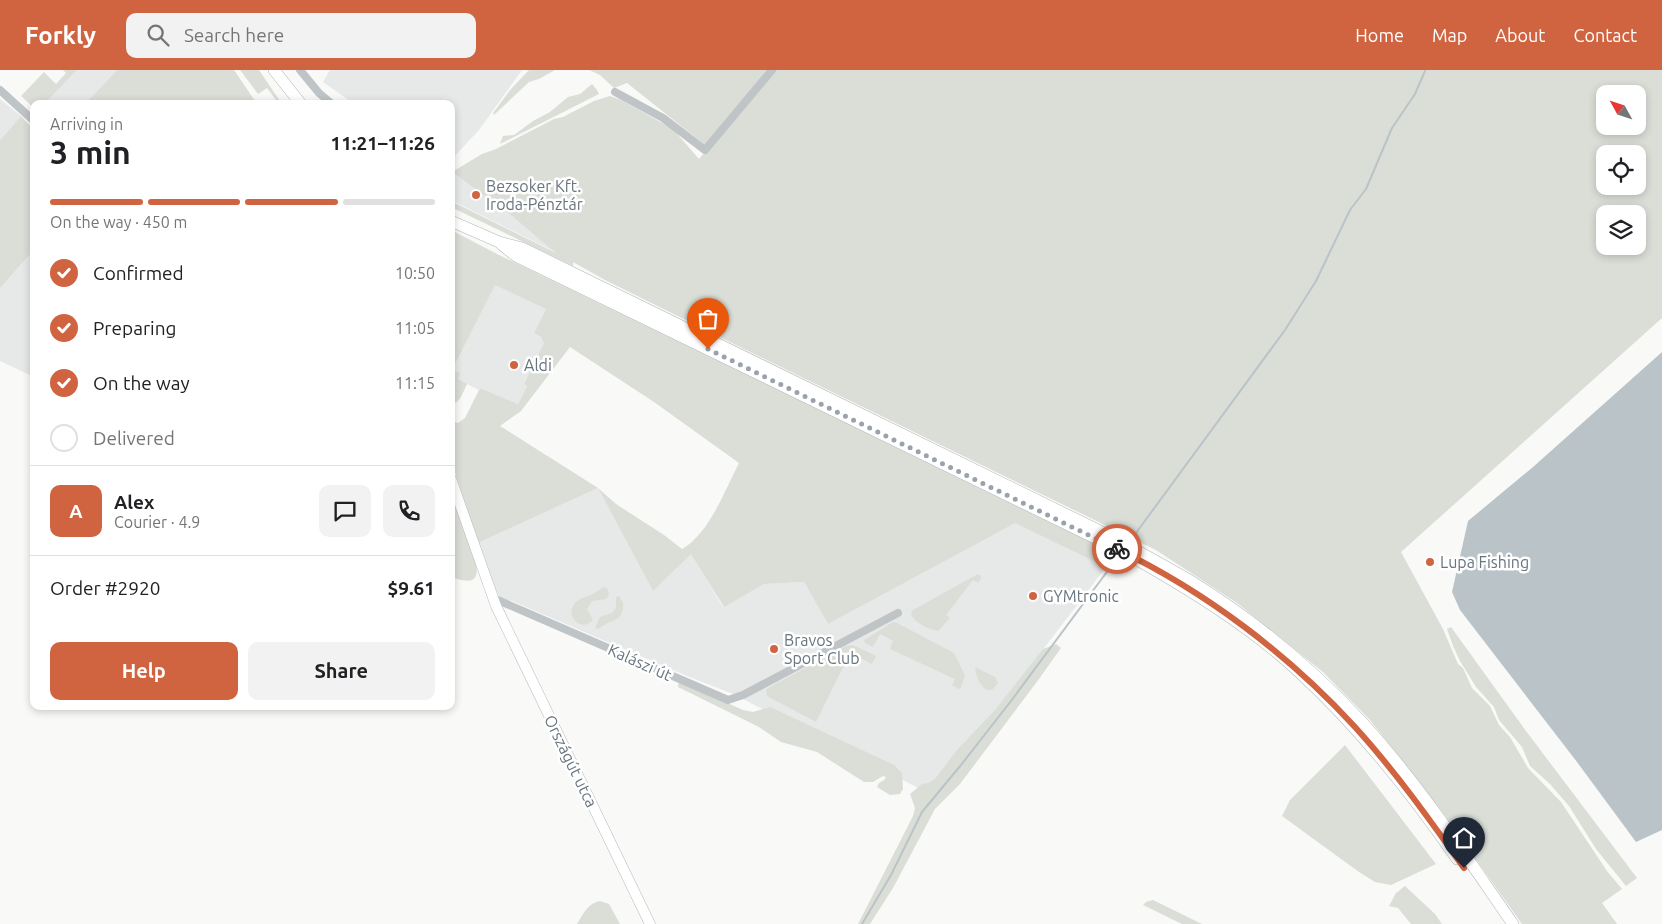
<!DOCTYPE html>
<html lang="en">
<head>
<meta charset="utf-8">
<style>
	:root { --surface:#fff; --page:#f2f2f2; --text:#202124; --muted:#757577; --line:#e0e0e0; --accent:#d16440 }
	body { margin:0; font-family:Ubuntu,sans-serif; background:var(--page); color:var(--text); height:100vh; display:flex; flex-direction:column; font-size:19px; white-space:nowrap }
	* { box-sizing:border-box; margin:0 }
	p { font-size:16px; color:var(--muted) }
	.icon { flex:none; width:28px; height:28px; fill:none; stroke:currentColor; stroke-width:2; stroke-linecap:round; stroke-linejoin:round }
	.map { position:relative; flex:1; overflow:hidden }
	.details { position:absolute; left:30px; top:30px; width:425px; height:610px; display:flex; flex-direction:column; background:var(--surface); border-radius:10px; box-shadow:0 2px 8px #0003 }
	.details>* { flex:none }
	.needle { width:32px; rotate:310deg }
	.controls { position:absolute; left:1596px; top:15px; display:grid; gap:10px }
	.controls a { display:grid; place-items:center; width:50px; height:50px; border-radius:10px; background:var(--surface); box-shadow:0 2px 8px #0003; font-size:25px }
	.pin { position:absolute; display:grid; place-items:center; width:42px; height:42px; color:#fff; margin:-51px -21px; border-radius:50% 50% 50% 0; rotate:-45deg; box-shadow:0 0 5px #0007 }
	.pin .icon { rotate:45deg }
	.courier { position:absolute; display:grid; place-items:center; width:50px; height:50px; margin:-25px; border:4px solid #d16440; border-radius:50%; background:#fff; color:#222; box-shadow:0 1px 6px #0007 }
	.head em { font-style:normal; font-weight:700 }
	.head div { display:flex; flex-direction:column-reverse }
	.head { display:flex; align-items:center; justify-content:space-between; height:85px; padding:0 20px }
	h1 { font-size:32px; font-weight:700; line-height:38px }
	.bar { display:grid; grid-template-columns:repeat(4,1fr); gap:8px 5px; align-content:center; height:60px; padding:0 20px }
	.bar i { height:6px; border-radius:4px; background:var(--line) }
	.bar .selected { background:var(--accent) }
	.bar p { grid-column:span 4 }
	.line { display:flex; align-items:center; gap:12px; padding:0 20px; border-top:1px solid var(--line) }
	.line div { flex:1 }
	.round { display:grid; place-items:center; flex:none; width:52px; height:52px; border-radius:10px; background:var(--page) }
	ol { padding:0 20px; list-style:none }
	li { display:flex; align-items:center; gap:15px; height:55px }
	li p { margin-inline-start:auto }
	li .icon { padding:5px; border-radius:50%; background:var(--accent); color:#fff; stroke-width:4 }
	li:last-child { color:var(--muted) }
	li i { width:28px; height:28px; border:2px solid var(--line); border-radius:50% }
	.action { display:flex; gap:10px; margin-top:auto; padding:10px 20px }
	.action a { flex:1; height:58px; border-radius:10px; background:var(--accent); color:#fff; font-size:20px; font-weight:700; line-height:58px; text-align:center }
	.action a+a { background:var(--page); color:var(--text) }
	header { display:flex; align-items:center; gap:30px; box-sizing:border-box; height:70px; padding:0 25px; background:var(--accent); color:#fff }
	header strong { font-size:24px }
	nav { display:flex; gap:28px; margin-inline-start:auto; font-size:18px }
	.search { width:350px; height:45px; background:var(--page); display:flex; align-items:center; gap:12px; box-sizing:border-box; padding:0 18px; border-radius:10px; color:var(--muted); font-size:19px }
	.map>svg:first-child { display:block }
</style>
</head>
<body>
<header>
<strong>Forkly</strong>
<div class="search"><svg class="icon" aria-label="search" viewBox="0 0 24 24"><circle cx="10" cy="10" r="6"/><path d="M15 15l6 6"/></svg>Search here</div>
<nav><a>Home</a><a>Map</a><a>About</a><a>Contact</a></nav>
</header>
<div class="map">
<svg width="1662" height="854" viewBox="0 0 1662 854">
	<rect width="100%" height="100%" fill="#f9f9f8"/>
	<path fill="#e7e8e8" d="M77 0H117L85 34H44Z
		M330 0H522L479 60 451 90V34H354L323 12Z
		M0 29 21 46 0 70Z
		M452 102 512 146 557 183 451 130Z
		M34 180V307L0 291V218Z
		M495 214 546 239 534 263 541 267 545 273 524 314 527 316 518 334 480 318 479 320 457 309V303L453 300Z
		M598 418 653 521 691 483 723 537 764 514 804 512 828 554 1015 452 1106 497 932 725 733 624 687 606 512 531 501 529 493 515 478 473Z"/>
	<path fill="#daded7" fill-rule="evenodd" d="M63 0H77L44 34H34V38L21 26 44 2 56 14 66 3Z
		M117 0H234L257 34H85Z
		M240 0H259L282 34H279L267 18 258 24Z
		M529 0H555L539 9 529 12 494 45 493 43 511 19Z
		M589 0H767L705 75 627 13 614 18 600 5Z
		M774 0H1662V248L1401 482 1443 559 1458 594 1463 598 1472 618 1490 636 1499 655 1510 667 1528 698 1561 732 1607 801 1622 819 1602 833 1617 854H1522L1440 739 1423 719V717L1370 650 1323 602 1237 533 1156 480 742 278 605 210 573 192V196L451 137V131L556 183 512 146 452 102 482 84 496 79 554 49 563 47 594 31 610 26 621 30 673 59 699 89ZM1605 24H1638V56H1605ZM1605 84H1638V116H1605ZM1605 144H1638V176H1605Z
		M592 14 597 20 599 24 500 74 503 66 514 65 533 51 550 42 568 27 580 24Z
		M21 46 34 60V180L0 218V70Z
		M451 160 499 185 1116 484 1106 497 1015 453 828 554 804 512 764 514 724 537 691 484 653 521 598 418 478 473 451 390V351L458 353 465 348 480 318 518 334 527 316 524 314 544 273 541 267 534 263 546 239 495 215 453 299 460 304 458 309 467 314C463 322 461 332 451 335ZM570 277 654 332 739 393C725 420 709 464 682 479L664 465 616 434 598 418 500 356 521 341Z
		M451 420 476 493C480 516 467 512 451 507Z
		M978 504 981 506V509L978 513 973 510 946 545 950 548 938 561C929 559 913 553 911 543L913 540Z
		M603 517 607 518 609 525 606 529 592 531 587 539 593 550C581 563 564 546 575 533 581 527 587 527 593 524 597 522 600 519 603 517Z
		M619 526 623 533C624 554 609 548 599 559L595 558 600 547 612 543 616 538V527Z
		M893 552 897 553 954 583 965 605 961 618 958 619 952 615 955 609 890 579 893 571 880 564 873 577 865 573 864 570Z
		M1451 557 1526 661 1637 808 1626 816 1596 779 1569 736 1550 714 1530 696 1522 677 1499 650 1494 637 1476 617 1460 591 1453 576 1447 559Z
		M1056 574 1061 578 1039 609 960 714 935 739 893 818 870 854H858L913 746 915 738 910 724 922 714 929 713 935 709 957 680 995 640 1043 579Z
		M853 575 876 586 872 594 850 583 816 652 767 626 766 620 768 618 846 576Z
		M975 597 995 607 998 613 992 620H987C979 615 976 606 975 597Z
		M680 612 743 640 753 642 770 637 894 695 902 703 903 719 900 724 890 725 877 717 879 713 884 710 886 707 883 706 873 712H864L817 682 781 672 759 657 678 617V614Z
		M1345 675 1436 794 1391 815 1375 812 1359 802 1282 746 1290 730Z
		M1405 816 1435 844 1442 854H1411L1398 838 1389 836 1396 823Z
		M1153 830 1202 854H1182L1143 835 1146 832Z
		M600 831 609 834 620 854H577C583 844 588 833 600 831Z"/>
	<path fill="#bac4c8" d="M1662 282V760L1636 772 1577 692 1460 540 1452 522 1468 451 1533 397Z"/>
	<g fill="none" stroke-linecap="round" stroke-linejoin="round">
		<path stroke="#bac4c8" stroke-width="2" d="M1136 463 1285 260 1316 211 1350 140 1366 119 1392 58 1415 24 1425 1
			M862 854 891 805 922 742 961 695 1011 631 1115 491"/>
		<g stroke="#b4b9bd" stroke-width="11">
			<path id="secondary" d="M451 409 496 536 650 854"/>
		</g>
		<g stroke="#b3b8bb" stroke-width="12">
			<path id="primary" d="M274 0 301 34
				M451 151 499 172 522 178 1106 464C1134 479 1162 494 1189 510 1252 549 1311 597 1361 651 1418 713 1465 785 1513 854
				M502 175 516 186 1120 480
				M1134 488C1192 521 1249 556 1298 601 1359 657 1410 721 1457 789"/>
		</g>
		<path stroke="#bfc4c7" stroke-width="8" d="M300 0 319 23 332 34
			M0 20 34 51
			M615 22 663 48 705 80 772 0
			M493 528 728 630 743 625 898 543"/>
		<use href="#secondary" stroke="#fff" stroke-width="10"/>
		<use href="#primary" stroke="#fff" stroke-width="11"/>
	</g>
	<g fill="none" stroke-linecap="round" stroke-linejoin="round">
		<path stroke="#9aa3a9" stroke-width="5" stroke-dasharray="0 9" d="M708 279 1117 479"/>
		<path stroke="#d16440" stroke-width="6" d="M1117 479C1206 522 1288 584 1355 657 1395 701 1430 750 1464 798"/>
	</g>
	<g fill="#d16440" stroke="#fff" stroke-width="2">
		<circle cx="476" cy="125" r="5"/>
		<circle cx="514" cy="295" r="5"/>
		<circle cx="1430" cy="492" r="5"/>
		<circle cx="1033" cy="526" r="5"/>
		<circle cx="774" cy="579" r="5"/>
	</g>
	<g text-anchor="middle" stroke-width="5" stroke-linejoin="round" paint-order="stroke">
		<g font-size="16" fill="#67757f" stroke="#fff" text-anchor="start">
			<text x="486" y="122">Bezsoker Kft.<tspan x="486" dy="18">Iroda-Pénztár</tspan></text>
			<text x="524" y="301">Aldi</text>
			<text x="1440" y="498">Lupa Fishing</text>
			<text x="1043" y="532">GYMtronic</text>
			<text x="784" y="576">Bravos<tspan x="784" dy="18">Sport Club</tspan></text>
		</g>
		<g font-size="16" fill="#67757f" stroke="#fff">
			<text transform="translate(640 592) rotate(24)" y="6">Kalászi út</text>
			<text transform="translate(571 691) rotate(64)" y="6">Országút utca</text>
		</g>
	</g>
</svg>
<div class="controls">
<a><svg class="needle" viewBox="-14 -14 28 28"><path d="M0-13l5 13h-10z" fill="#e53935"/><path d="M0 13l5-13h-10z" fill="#757577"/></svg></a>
<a><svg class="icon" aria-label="locate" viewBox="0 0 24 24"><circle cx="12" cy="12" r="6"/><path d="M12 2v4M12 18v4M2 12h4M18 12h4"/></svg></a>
<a><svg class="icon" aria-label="layers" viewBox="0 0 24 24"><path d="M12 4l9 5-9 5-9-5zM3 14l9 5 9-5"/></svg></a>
</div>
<div class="pin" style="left:708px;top:279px;background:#ea580c"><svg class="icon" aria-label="bag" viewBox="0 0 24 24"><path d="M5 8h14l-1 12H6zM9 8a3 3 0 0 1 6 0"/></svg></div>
<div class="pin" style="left:1464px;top:798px;background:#1f2937"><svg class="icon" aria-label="home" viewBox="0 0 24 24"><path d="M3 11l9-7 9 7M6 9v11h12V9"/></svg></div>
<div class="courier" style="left:1117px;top:479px"><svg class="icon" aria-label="bike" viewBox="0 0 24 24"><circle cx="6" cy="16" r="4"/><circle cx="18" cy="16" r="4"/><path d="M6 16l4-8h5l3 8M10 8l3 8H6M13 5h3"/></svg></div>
<section class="details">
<div class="head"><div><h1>3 min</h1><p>Arriving in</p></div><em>11:21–11:26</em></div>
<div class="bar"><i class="selected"></i><i class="selected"></i><i class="selected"></i><i></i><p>On the way · 450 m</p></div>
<ol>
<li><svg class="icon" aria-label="check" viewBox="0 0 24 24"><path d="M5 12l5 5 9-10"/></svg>Confirmed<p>10:50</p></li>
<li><svg class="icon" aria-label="check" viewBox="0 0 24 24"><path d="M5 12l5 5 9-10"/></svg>Preparing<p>11:05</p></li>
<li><svg class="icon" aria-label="check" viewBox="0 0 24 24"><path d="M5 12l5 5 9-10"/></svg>On the way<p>11:15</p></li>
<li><i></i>Delivered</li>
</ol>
<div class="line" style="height:90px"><b class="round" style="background:var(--accent);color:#fff">A</b><div><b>Alex</b><p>Courier · 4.9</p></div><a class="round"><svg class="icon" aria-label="chat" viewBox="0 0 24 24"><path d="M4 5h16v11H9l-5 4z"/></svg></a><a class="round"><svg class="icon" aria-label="phone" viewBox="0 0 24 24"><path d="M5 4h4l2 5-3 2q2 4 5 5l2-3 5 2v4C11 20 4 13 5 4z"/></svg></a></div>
<div class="line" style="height:65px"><div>Order #2920</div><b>$9.61</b></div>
<div class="action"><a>Help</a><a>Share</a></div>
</section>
</div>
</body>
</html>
